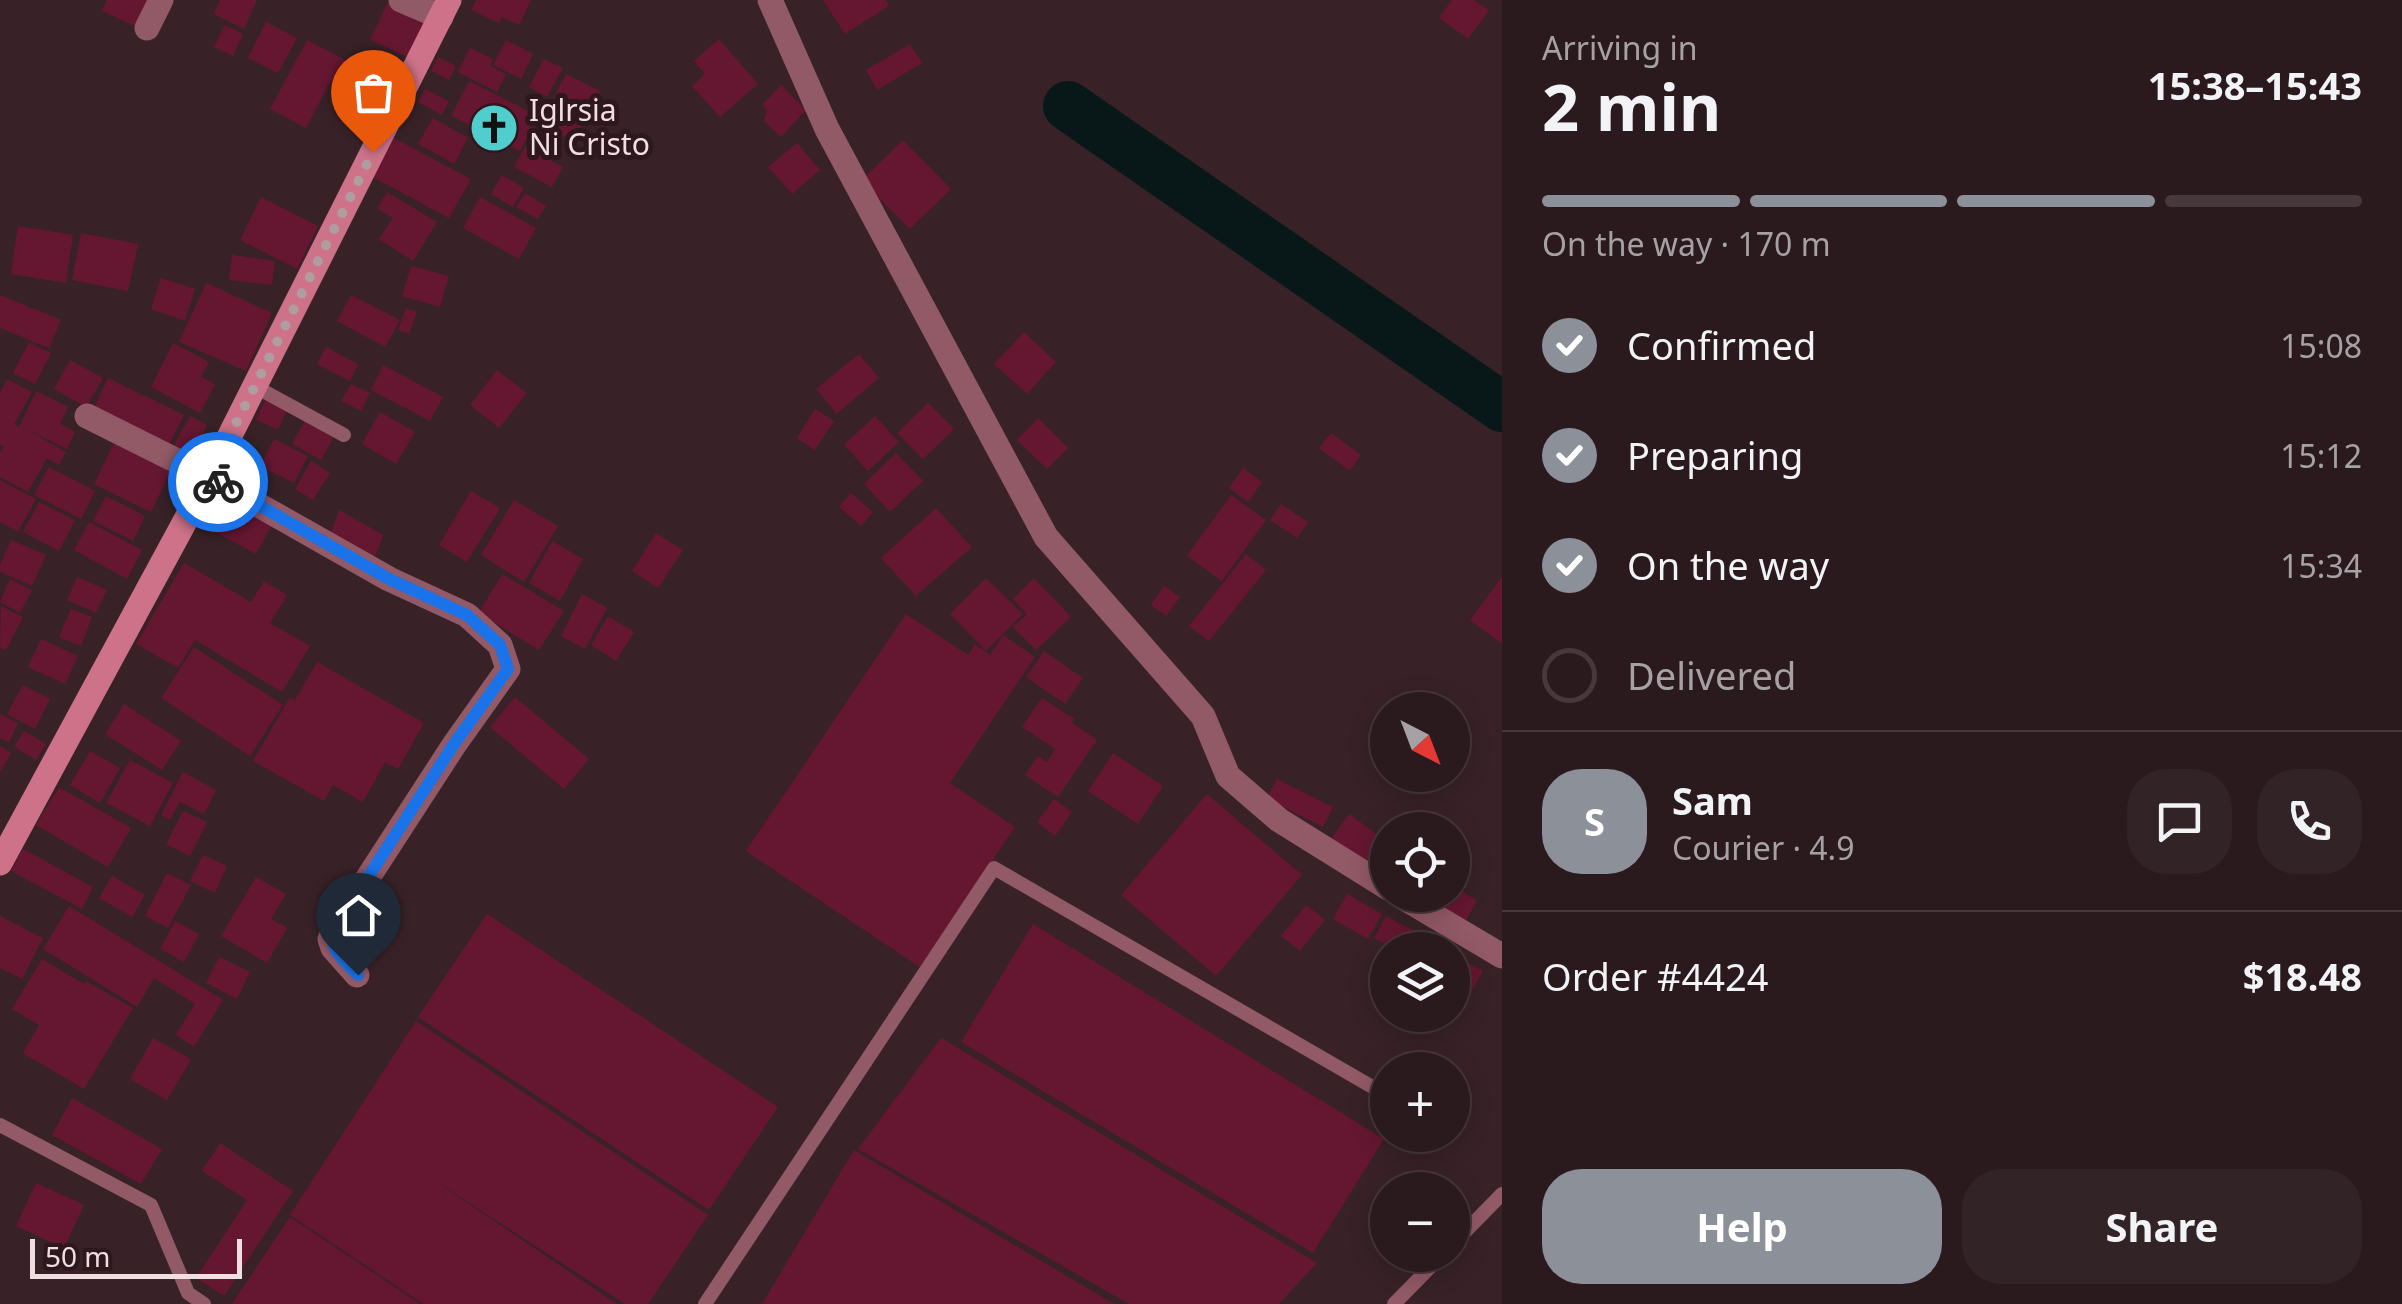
<!DOCTYPE html>
<html lang="en">
<head>
<meta charset="utf-8">
<style>
	:root { --surface:#2a1a1d; --page:#322326; --text:#f1f3f6; --muted:#a5a1a4; --line:#46383b; --accent:#8c9099 }
	body { margin:0; font-family:"Noto Sans",sans-serif; background:var(--page); color:var(--text); height:100vh; display:flex; flex-direction:column; font-size:38px; white-space:nowrap }
	* { box-sizing:border-box; margin:0 }
	p { font-size:32px; color:var(--muted) }
	.icon { flex:none; width:55px; height:55px; fill:none; stroke:currentColor; stroke-width:2; stroke-linecap:round; stroke-linejoin:round }
	.map { position:relative; flex:1; overflow:hidden }
	.panel { display:flex; flex-direction:column; background:var(--surface); width:900px }
	.panel>* { flex:none }
	.needle { width:65px; rotate:138deg }
	.tools { position:absolute; left:1370px; top:692px; display:grid; gap:20px }
	.tools a { display:grid; place-items:center; width:100px; height:100px; border-radius:50%; background:var(--surface); box-shadow:0 5px 25px #0003,0 0 0 2px var(--line); font-size:50px }
	.scale { position:absolute; left:30px; bottom:25px; width:212px; box-sizing:border-box; padding-left:10px; border:5px solid #efdfe1; border-top:0; font-size:28px; line-height:35px; white-space:nowrap; color:#efdfe1; -webkit-text-stroke:8px #2e181d; paint-order:stroke }
	.pin { position:absolute; display:grid; place-items:center; width:85px; height:85px; color:#fff; margin:-102px -42px; border-radius:50% 50% 50% 0; rotate:-45deg; box-shadow:0 0 10px #0007 }
	.pin .icon { rotate:45deg }
	.courier { position:absolute; display:grid; place-items:center; width:100px; height:100px; margin:-50px; border:8px solid #1a73e8; border-radius:50%; background:#fff; color:#222; box-shadow:0 2px 12px #0007 }
	.summary em { font-style:normal; font-weight:700 }
	.summary div { display:flex; flex-direction:column-reverse }
	.summary { display:flex; align-items:center; justify-content:space-between; height:170px; padding:0 40px }
	h1 { font-size:65px; font-weight:700; line-height:75px }
	.bar { display:grid; grid-template-columns:repeat(4,1fr); gap:15px 10px; align-content:center; height:120px; padding:0 40px }
	.bar i { height:12px; border-radius:8px; background:var(--line) }
	.bar .current { background:var(--accent) }
	.bar p { grid-column:span 4 }
	.line { display:flex; align-items:center; gap:25px; padding:0 40px; border-top:2px solid var(--line) }
	.line div { flex:1 }
	.round { display:grid; place-items:center; flex:none; width:105px; height:105px; border-radius:40px; background:var(--page) }
	ol { padding:0 40px; list-style:none }
	li { display:flex; align-items:center; gap:30px; height:110px }
	li p { margin-inline-start:auto }
	li .icon { padding:10px; border-radius:50%; background:var(--accent); color:#fff; stroke-width:4 }
	li:last-child { color:var(--muted) }
	li i { width:55px; height:55px; border:5px solid var(--line); border-radius:50% }
	.cta { display:flex; gap:20px; margin-top:auto; padding:20px 40px }
	.cta a { flex:1; height:115px; border-radius:40px; background:var(--accent); color:#fff; font-size:40px; font-weight:700; line-height:115px; text-align:center }
	.cta a+a { background:var(--page); color:var(--text) }
	main { display:flex; flex:1; min-height:0 }
	.map>svg:first-child { display:block }
</style>
</head>
<body>
<main>
<div class="map">
<svg width="1502" height="1304" viewBox="0 0 1502 1304">
	<rect width="100%" height="100%" fill="#382227"/>
	<g fill="none" stroke-linecap="round" stroke-linejoin="round">
		<path stroke="#081818" stroke-width="50" d="M1068 106 1502 407"/>
	</g>
	<path fill="#651731" d="M107 0H149L137 27 102 11Z
		M220 0H257L244 29 214 14Z
		M476 0H531L519 25 502 17 499 23 471 10Z
		M823 0H886L889 6 845 34Z
		M1452 0H1474L1489 10 1468 39 1439 18Z
		M388 2 433 24 416 61 370 40Z
		M266 22 297 38 278 73 248 58Z
		M225 25 243 34 233 56 214 47Z
		M719 39 758 84 720 117 692 86 705 74 694 61Z
		M307 40 357 66 345 90 330 82 306 128 270 109Z
		M506 40 533 54 521 79 493 65Z
		M910 44 922 63 877 90 866 70Z
		M470 48 493 59 490 66 506 74 497 92 458 72Z
		M438 57 456 66 449 80 431 71Z
		M544 59 563 68 547 97 529 87Z
		M566 74 600 91 574 142 540 124Z
		M469 81 538 116 520 151 451 116Z
		M781 85 806 110 781 137 764 121 767 110 762 105Z
		M425 89 449 101 442 115 418 102Z
		M433 118 468 138 454 164 418 144Z
		M390 136 471 179 449 218 369 175Z
		M903 140 951 189 910 229 861 181Z
		M797 143 820 170 792 194 768 167Z
		M525 147 563 167 552 187 514 167Z
		M502 175 524 188 513 207 491 194Z
		M387 192 437 222 413 261 379 239 393 218 377 208Z
		M525 193 546 206 538 219 516 207Z
		M261 197 318 226 297 269 240 240Z
		M480 197 536 228 519 259 463 228Z
		M18 226 73 235 66 283 11 274Z
		M81 233 138 244 128 291 72 280Z
		M232 255 275 261 272 285 229 280Z
		M411 266 449 276 440 307 402 296Z
		M161 278 195 289 185 321 151 309Z
		M206 283 272 313 246 371 179 342Z
		M0 295 61 320 49 348 0 328Z
		M351 295 400 320 385 347 337 321Z
		M406 308 417 312 409 334 398 330Z
		M1024 332 1056 362 1027 394 994 364Z
		M29 342 51 353 35 384 13 373Z
		M173 343 209 362 201 377 215 384 200 413 151 387Z
		M326 347 358 364 350 381 317 364Z
		M859 354 879 378 837 414 816 389Z
		M70 360 103 378 86 407 54 389Z
		M383 365 443 397 430 421 371 390Z
		M497 370 527 393 499 428 470 405Z
		M108 378 184 415 166 451 91 414Z
		M7 379 32 392 14 424 19 427 36 391 68 407 60 424 75 432 67 449 26 429 66 452 59 465 47 458 28 492 0 477V453L4 446 0 445V393Z
		M351 384 370 393 361 411 341 401Z
		M266 399 287 409 278 430 256 420Z
		M928 403 954 429 923 459 897 433Z
		M815 409 834 421 815 450 797 438Z
		M380 412 415 432 396 464 362 444Z
		M190 416 207 425 189 460 171 451Z
		M875 416 899 442 868 471 844 445Z
		M1038 418 1068 448 1047 469 1017 440Z
		M305 421 334 436 321 460 292 444Z
		M1331 433 1361 455 1350 471 1319 448Z
		M274 439 308 456 294 483 260 466Z
		M114 443 171 471 151 512 94 484Z
		M896 453 923 481 890 512 864 484Z
		M311 461 330 473 313 500 295 489Z
		M49 467 95 491 81 519 34 495Z
		M1243 468 1262 482 1248 502 1229 488Z
		M0 480 36 499 18 532 0 522Z
		M471 491 500 508 467 562 439 545Z
		M851 493 873 512 861 526 839 507Z
		M223 495 273 523 256 554 206 527Z
		M1231 495 1266 520 1222 581 1187 556Z
		M106 496 145 516 133 541 93 521Z
		M514 500 558 526 524 582 481 555Z
		M39 502 75 520 59 551 23 532Z
		M1281 504 1308 522 1297 538 1270 520Z
		M936 508 972 547 916 596 881 558Z
		M339 510 383 535 374 559 330 535Z
		M89 522 142 550 127 579 74 550Z
		M656 533 683 550 658 588 632 571Z
		M11 540 46 555 32 586 0 572V565Z
		M552 541 583 559 560 601 529 583Z
		M1246 554 1266 570 1209 641 1189 626Z
		M184 563 251 602 264 581 287 595 270 623 310 646 282 692 195 640 178 668 136 644Z
		M502 574 564 611 539 650 479 613Z
		M77 577 107 590 96 613 67 600Z
		M1502 577V644L1470 620Z
		M986 578 1023 614 986 651 950 614Z
		M1034 578 1071 617 1036 650 1013 627 1027 614 1013 599Z
		M10 579 32 590 20 613 0 602Z
		M1164 586 1180 597 1166 616 1151 605Z
		M582 594 607 608 585 649 561 636Z
		M1 606 23 617 6 650 0 648Z
		M71 609 92 617 81 646 59 637Z
		M906 614 968 655 975 644 990 655 1003 635 1035 657 950 783 1015 827 920 967 746 851Z
		M608 616 634 632 616 661 591 645Z
		M41 639 78 656 65 684 28 667Z
		M194 647 283 705 250 756 161 698Z
		M1044 651 1083 678 1065 704 1026 677Z
		M317 662 424 723 398 769 385 762 363 802 333 785 324 801 253 761 290 697 295 700Z
		M23 685 50 699 35 729 7 714Z
		M515 697 589 759 564 789 490 727Z
		M1042 698 1074 719 1072 723 1097 740 1058 797 1025 775 1038 756 1047 762 1055 749 1022 727Z
		M124 704 181 741 162 770 105 734Z
		M0 714 18 723 9 742 0 738Z
		M24 731 46 744 36 760 14 747Z
		M0 746 11 753 0 772Z
		M90 751 120 768 100 803 70 785Z
		M1113 753 1163 786 1138 824 1088 791Z
		M130 760 173 783 150 826 106 803Z
		M183 772 216 790 204 814 180 802 170 820 161 815Z
		M1277 779 1333 807 1323 827 1267 799Z
		M59 787 131 828 108 867 36 825Z
		M1207 794 1302 875 1216 976 1121 895Z
		M1054 799 1072 812 1055 836 1037 822Z
		M183 811 207 822 190 856 166 844Z
		M1349 814 1387 842 1368 868 1330 840Z
		M23 849 93 887 82 909 11 871Z
		M203 855 227 866 215 893 190 881Z
		M167 873 191 885 168 928 145 916Z
		M112 876 145 895 132 917 99 898Z
		M256 877 286 894 271 919 287 928 267 963 221 936Z
		M1452 886 1477 900 1465 923 1439 909 1446 895H1452Z
		M1347 894 1382 914 1368 939 1333 919Z
		M1306 905 1325 920 1300 951 1281 936Z
		M69 906 223 1000 194 1047 176 1035 195 1004 154 978 137 1007 43 949Z
		M487 914 778 1107 709 1210 418 1017Z
		M0 916 43 938 22 979 0 968Z
		M1386 916 1425 937 1418 950H1397L1374 938Z
		M175 921 199 934 184 962 160 949Z
		M1033 924 1384 1139 1313 1253 961 1042Z
		M1452 955 1483 971 1471 993 1452 983Z
		M219 957 250 972 237 999 206 983Z
		M42 959 84 984 86 981 133 1008 84 1089 23 1053 39 1025 12 1009Z
		M416 1021 708 1215 648 1304H625L429 1177 617 1304H423L290 1215Z
		M153 1038 191 1059 167 1100 130 1079Z
		M941 1038 1317 1263 1279 1304H1129L858 1149Z
		M72 1098 162 1149 141 1184 52 1135Z
		M220 1143 293 1191 224 1296 196 1278 247 1200 202 1171Z
		M854 1150 1114 1304H762Z
		M36 1183 84 1205 64 1248 16 1226Z
		M290 1217 420 1304H232Z"/>
	<g fill="none" stroke-linecap="round" stroke-linejoin="round">
		<path stroke="#925966" stroke-width="14" d="M254 386 344 435
			M0 1125 151 1205 188 1293 204 1304
			M1452 1245 1502 1194
			M705 1304 994 868 1388 1096
			M1394 1304 1442 1255"/>
		<path stroke="#925966" stroke-width="25" d="M401 0 441 17
			M147 28 161 0
			M87 416 209 477 389 579 467 615 500 645 508 669 454 745 334 930 330 939 333 948 357 975"/>
		<path stroke="#925966" stroke-width="25" d="M770 0 827 129 1046 537 1203 716 1228 776 1279 820 1388 888
			M1399 895 1502 956"/>
		<path stroke="#cd7288" stroke-width="25" d="M0 863 209 477 449 0"/>
	</g>
	<g fill="none" stroke-linecap="round" stroke-linejoin="round">
		<path stroke="#af9da0" stroke-width="10" stroke-dasharray="0 18" d="M218 482 209 477 373 152"/>
		<path stroke="#1a73e8" stroke-width="12" d="M218 482 389 579 467 615 500 645 508 669 454 744 334 930C327 949 345 961 358 975"/>
	</g>
	<defs>
		<g id="church-disc" transform="scale(2.5)"><circle r="9.5" fill="#52cdce" stroke="#2e181d"/><path d="M-1.2-6h2.4v3.5h3.3v2.4h-3.3V6h-2.4V-.1h-3.3v-2.4h3.3Z" fill="#111"/></g>
	</defs>
	<g fill-rule="evenodd">
		<use href="#church-disc" x="494" y="128"/>
	</g>
	<g text-anchor="middle" stroke-width="10" stroke-linejoin="round" paint-order="stroke">
		<g font-size="30" fill="#efdfe1" stroke="#2e181d" text-anchor="start">
			<text x="529" y="121">Iglrsia<tspan x="529" dy="34">Ni Cristo</tspan></text>
		</g>
	</g>
</svg>
<div class="tools">
<a><svg class="needle" viewBox="-14 -14 28 28"><path d="M0-13l5 13h-10z" fill="#e53935"/><path d="M0 13l5-13h-10z" fill="#a5a1a4"/></svg></a>
<a><svg class="icon" aria-label="locate" viewBox="0 0 24 24"><circle cx="12" cy="12" r="6"/><path d="M12 2v4M12 18v4M2 12h4M18 12h4"/></svg></a>
<a><svg class="icon" aria-label="layers" viewBox="0 0 24 24"><path d="M12 4l9 5-9 5-9-5zM3 14l9 5 9-5"/></svg></a>
<a>+</a>
<a>−</a>
</div>
<div class="scale">50 m</div>
<div class="pin" style="left:373px;top:152px;background:#ea580c"><svg class="icon" aria-label="bag" viewBox="0 0 24 24"><path d="M5 8h14l-1 12H6zM9 8a3 3 0 0 1 6 0"/></svg></div>
<div class="pin" style="left:358px;top:975px;background:#1f2937"><svg class="icon" aria-label="home" viewBox="0 0 24 24"><path d="M3 11l9-7 9 7M6 9v11h12V9"/></svg></div>
<div class="courier" style="left:218px;top:482px"><svg class="icon" aria-label="bike" viewBox="0 0 24 24"><circle cx="6" cy="16" r="4"/><circle cx="18" cy="16" r="4"/><path d="M6 16l4-8h5l3 8M10 8l3 8H6M13 5h3"/></svg></div>
</div>
<section class="panel">
<div class="summary"><div><h1>2 min</h1><p>Arriving in</p></div><em>15:38–15:43</em></div>
<div class="bar"><i class="current"></i><i class="current"></i><i class="current"></i><i></i><p>On the way · 170 m</p></div>
<ol>
<li><svg class="icon" aria-label="check" viewBox="0 0 24 24"><path d="M5 12l5 5 9-10"/></svg>Confirmed<p>15:08</p></li>
<li><svg class="icon" aria-label="check" viewBox="0 0 24 24"><path d="M5 12l5 5 9-10"/></svg>Preparing<p>15:12</p></li>
<li><svg class="icon" aria-label="check" viewBox="0 0 24 24"><path d="M5 12l5 5 9-10"/></svg>On the way<p>15:34</p></li>
<li><i></i>Delivered</li>
</ol>
<div class="line" style="height:180px"><b class="round" style="background:var(--accent);color:#fff">S</b><div><b>Sam</b><p>Courier · 4.9</p></div><a class="round"><svg class="icon" aria-label="chat" viewBox="0 0 24 24"><path d="M4 5h16v11H9l-5 4z"/></svg></a><a class="round"><svg class="icon" aria-label="phone" viewBox="0 0 24 24"><path d="M5 4h4l2 5-3 2q2 4 5 5l2-3 5 2v4C11 20 4 13 5 4z"/></svg></a></div>
<div class="line" style="height:130px"><div>Order #4424</div><b>$18.48</b></div>
<div class="cta"><a>Help</a><a>Share</a></div>
</section>
</main>
</body>
</html>
